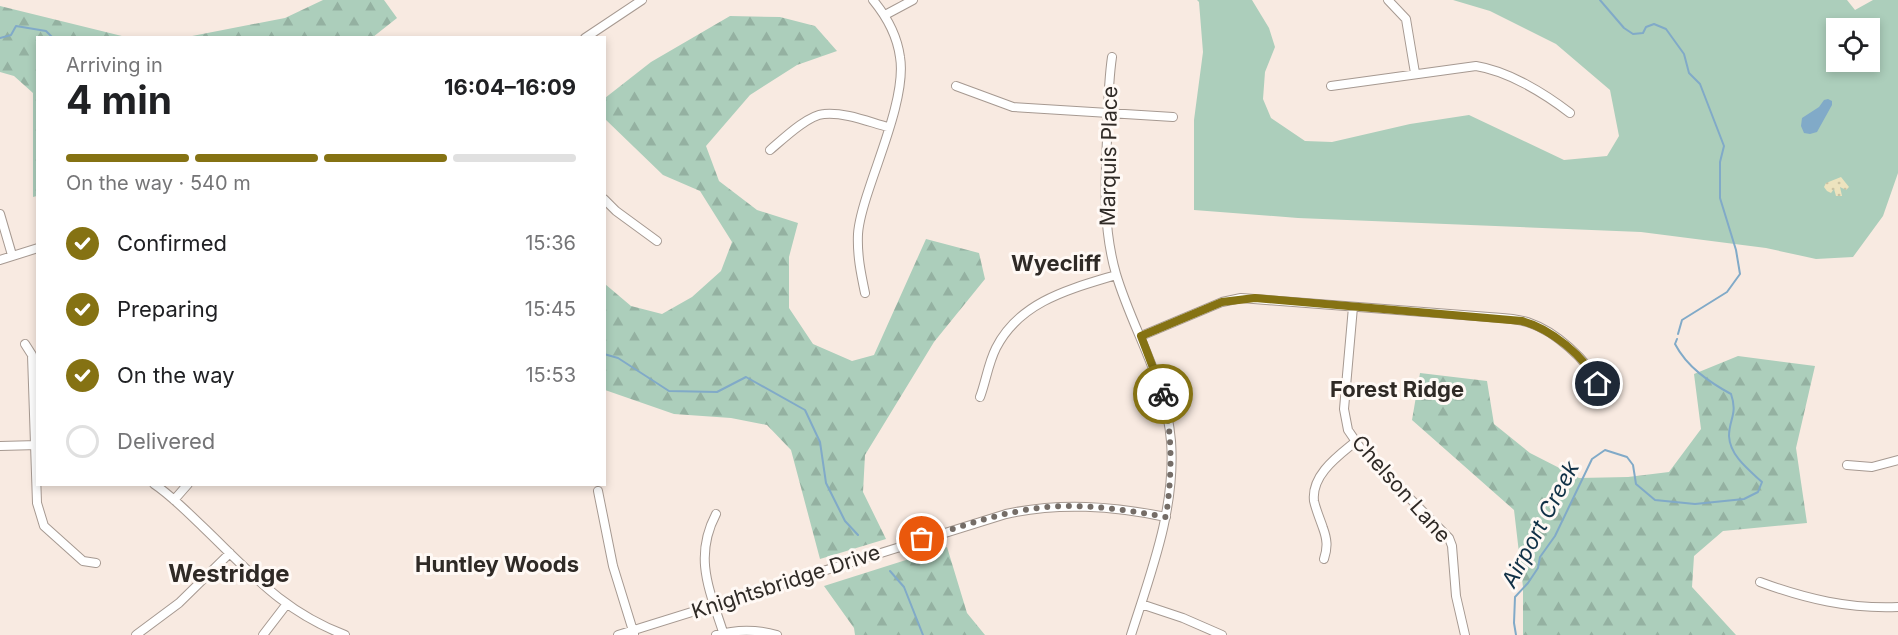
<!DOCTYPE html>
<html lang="en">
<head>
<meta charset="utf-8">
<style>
	:root { --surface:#fff; --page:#f6f6f6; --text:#202124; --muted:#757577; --line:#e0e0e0; --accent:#857213 }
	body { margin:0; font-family:Inter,sans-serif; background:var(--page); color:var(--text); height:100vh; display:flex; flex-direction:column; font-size:22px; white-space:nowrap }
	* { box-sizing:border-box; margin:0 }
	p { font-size:20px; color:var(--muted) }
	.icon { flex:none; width:33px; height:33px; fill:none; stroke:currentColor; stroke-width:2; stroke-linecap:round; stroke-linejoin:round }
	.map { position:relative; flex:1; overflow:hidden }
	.drawer { position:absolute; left:36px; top:36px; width:570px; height:450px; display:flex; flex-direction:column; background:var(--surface); border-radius:0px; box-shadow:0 3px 9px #0003 }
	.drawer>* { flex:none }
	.tools { position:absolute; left:1826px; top:18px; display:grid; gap:12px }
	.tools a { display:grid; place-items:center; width:54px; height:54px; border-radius:0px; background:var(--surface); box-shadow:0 3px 9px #0003; font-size:30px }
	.pin { position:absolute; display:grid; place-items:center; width:51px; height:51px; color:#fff; margin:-26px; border:3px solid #fff; border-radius:50%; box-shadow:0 2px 6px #0007 }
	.courier { position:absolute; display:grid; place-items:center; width:60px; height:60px; margin:-30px; border:4px solid #857213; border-radius:50%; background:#fff; color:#222; box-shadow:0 2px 8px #0007 }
	.summary em { font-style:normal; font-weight:700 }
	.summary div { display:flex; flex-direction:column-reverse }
	.summary { display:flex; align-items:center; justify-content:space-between; height:102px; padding:0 30px }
	h1 { font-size:39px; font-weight:700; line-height:45px }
	.bar { display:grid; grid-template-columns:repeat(4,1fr); gap:9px 6px; align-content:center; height:72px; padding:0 30px }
	.bar i { height:8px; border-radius:4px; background:var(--line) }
	.bar .selected { background:var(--accent) }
	.bar p { grid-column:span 4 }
	ol { padding:0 30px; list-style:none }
	li { display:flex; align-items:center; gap:18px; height:66px }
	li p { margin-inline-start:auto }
	li .icon { padding:6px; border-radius:50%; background:var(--accent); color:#fff; stroke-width:4 }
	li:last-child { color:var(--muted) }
	li i { width:33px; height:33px; border:3px solid var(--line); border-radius:50% }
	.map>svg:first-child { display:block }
</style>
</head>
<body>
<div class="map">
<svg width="1898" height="635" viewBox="0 0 1898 635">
	<defs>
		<pattern id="forest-firs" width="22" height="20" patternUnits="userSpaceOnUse" patternTransform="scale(1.5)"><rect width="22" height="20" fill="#accebb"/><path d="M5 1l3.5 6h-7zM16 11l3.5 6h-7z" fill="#94b1a1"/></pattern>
		<pattern id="sand-dots" width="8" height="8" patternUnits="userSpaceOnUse" patternTransform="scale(1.5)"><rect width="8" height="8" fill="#ede3be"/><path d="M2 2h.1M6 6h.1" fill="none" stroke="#ccc3a3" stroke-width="1.8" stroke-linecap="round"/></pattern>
	</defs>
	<rect width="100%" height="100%" fill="#f8eae1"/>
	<path fill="#accebb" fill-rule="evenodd" d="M1197 0H1252L1269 28 1275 47 1265 72 1263 99 1271 118 1305 141 1332 142 1410 124 1469 115 1564 160 1607 156 1619 136 1610 90 1556 44 1490 11 1453 0H1847L1855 10 1873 0H1898V173L1883 216 1853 257 1816 259 1766 248 1641 232 1298 218 1194 210V120L1203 52 1199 2ZM1836 28H1869V62H1836Z"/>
	<path fill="url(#forest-firs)" d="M323 0H384L397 18 373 37H187L285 18Z
		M0 6 126 37 38 38 37 196 33 197V93L14 76 0 72Z
		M730 16 780 17 815 26 837 51 797 65 750 95 706 146 719 181 757 210 798 223 789 257V308L813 344 852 361 874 355 926 239 979 253 985 279 934 342 865 455 863 492 886 539 820 559 791 450 767 425 731 418 674 414 605 390V284L631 306 662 314 692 297 721 271 732 242 700 191 663 175 605 119V98L651 62Z
		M1738 356 1815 366 1796 448 1807 523 1723 531 1694 556 1692 587 1736 635H1523V587L1514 510 1412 420 1420 373 1487 381 1494 424 1530 453 1579 478 1628 477 1669 472 1701 429 1694 374Z
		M947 547 967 613 985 635H855L854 628 824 586Z"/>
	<path fill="url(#sand-dots)" d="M1841 177 1849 187 1846 190 1840 187 1842 196H1836L1834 189 1831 193 1827 191 1824 187 1826 183Z"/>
	<path fill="#81aac8" d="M1828 99 1832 101V105L1817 132 1810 134 1804 133 1801 126 1802 118 1819 107 1824 100Z"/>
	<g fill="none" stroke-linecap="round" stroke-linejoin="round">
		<path stroke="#81aac8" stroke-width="2" d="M1600 0 1624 28 1633 34 1643 33 1646 27 1654 24 1666 29 1684 54 1689 73 1700 84 1724 146 1720 162V198L1736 250 1740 274 1727 292 1682 320 1678 334
			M0 38 11 35 16 26 46 31 53 38
			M604 354 618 358 669 391 717 392 746 377 805 410 820 442 826 483 845 521 858 535
			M890 571 904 587 923 635
			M1516 635 1514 623 1515 597 1528 583 1538 568 1540 557 1555 536 1592 459 1605 450 1627 457 1633 465 1636 484 1655 500 1695 504 1744 499 1758 492 1762 482C1749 470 1730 456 1729 436 1729 419 1738 414 1731 394 1709 382 1687 367 1675 344L1677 339"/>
		<g stroke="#a69991" stroke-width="10">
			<path id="minor" d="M1388 0 1406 19 1415 73
				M885 15 913 0
				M585 38 642 0
				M1112 57C1108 84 1108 112 1107 139 1105 184 1103 229 1116 274 1133 331 1166 380 1171 441 1176 508 1151 572 1131 635
				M956 86 1013 107 1173 117
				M1331 86 1476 66C1508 71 1544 93 1570 113
				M770 150C783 139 808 115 824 114 845 112 869 122 888 127
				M604 199 616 211 657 241
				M0 214 12 255
				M0 260 38 248
				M865 293C861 274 857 255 858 234 859 218 865 201 870 186 881 152 906 92 900 57 897 35 887 17 873 0
				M1353 307 1344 409 1348 430 1361 449 1449 538 1452 546 1456 596 1465 635
				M1141 336 1222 302 1241 298 1489 317C1502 318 1517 318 1530 323 1554 331 1588 360 1598 384
				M25 344 32 355 37 503 44 526 83 561 96 563
				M980 397C986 381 988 364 996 348 1020 301 1070 289 1116 275
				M0 446 38 445
				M1847 465 1872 467 1898 460
				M154 484C172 496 187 512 203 527 250 572 282 611 345 635
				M598 491 613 566 634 634
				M174 500 188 484
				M716 514C693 558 710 591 724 635
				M1324 559C1328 547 1327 539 1323 528 1320 519 1316 510 1314 501 1311 475 1338 456 1355 442
				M1760 582C1806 599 1849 609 1898 607
				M1141 604 1183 618 1222 635
				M136 635 179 603 230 553
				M263 635 286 605
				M618 635 1006 514C1060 502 1112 506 1166 517
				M716 635C737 629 756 629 777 635"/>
		</g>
		<use href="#minor" stroke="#fff" stroke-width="8"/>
	</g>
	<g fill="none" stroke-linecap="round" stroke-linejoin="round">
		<path stroke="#756d67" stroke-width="6" stroke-dasharray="0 10.8" d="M922 539C954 529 986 517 1020 511 1068 501 1117 508 1166 517 1172 475 1173 436 1163 394"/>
		<path stroke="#857213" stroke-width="8" d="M1163 394 1141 336 1222 302 1255 298 1522 321C1550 328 1586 357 1598 384"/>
	</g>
	<g text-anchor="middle" stroke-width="6" stroke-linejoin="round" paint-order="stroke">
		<g font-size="21" fill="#2f2a26" stroke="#fff9f5">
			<text transform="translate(1109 156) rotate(-89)" y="7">Marquis Place</text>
			<text transform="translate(1401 489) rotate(48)" y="7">Chelson Lane</text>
			<text transform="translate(786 582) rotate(-18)" y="7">Knightsbridge Drive</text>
		</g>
		<g font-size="22" font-weight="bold" fill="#2f2a26" stroke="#fff9f5">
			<text x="1056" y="271">Wyecliff</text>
			<text x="1397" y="397">Forest Ridge</text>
			<text x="497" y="572">Huntley Woods</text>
		</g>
		<g font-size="22" font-style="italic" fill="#103147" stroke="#fff9f5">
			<text transform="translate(1540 524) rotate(-62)" y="8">Airport Creek</text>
		</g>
		<g font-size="24" font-weight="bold" fill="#2f2a26" stroke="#fff9f5">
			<text x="229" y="582">Westridge</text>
		</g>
	</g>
</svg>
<div class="tools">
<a><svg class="icon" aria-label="locate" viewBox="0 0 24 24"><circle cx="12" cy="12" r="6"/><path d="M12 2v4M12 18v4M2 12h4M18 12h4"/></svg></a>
</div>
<div class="pin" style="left:922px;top:539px;background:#ea580c"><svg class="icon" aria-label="bag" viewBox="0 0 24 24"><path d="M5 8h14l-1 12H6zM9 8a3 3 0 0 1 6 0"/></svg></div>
<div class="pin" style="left:1598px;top:384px;background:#1f2937"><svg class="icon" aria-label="home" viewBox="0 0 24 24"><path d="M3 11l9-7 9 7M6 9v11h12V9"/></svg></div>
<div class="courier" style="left:1163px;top:394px"><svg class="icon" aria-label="bike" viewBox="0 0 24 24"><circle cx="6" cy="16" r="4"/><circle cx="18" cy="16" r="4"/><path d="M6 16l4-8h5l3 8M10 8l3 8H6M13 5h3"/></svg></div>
<section class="drawer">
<div class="summary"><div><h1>4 min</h1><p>Arriving in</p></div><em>16:04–16:09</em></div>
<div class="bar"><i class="selected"></i><i class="selected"></i><i class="selected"></i><i></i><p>On the way · 540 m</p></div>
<ol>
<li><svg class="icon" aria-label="check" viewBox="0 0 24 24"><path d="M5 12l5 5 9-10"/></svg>Confirmed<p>15:36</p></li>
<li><svg class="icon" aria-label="check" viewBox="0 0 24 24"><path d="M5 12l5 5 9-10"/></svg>Preparing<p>15:45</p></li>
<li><svg class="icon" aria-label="check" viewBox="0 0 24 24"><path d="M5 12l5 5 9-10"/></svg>On the way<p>15:53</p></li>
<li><i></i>Delivered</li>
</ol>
</section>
</div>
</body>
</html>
